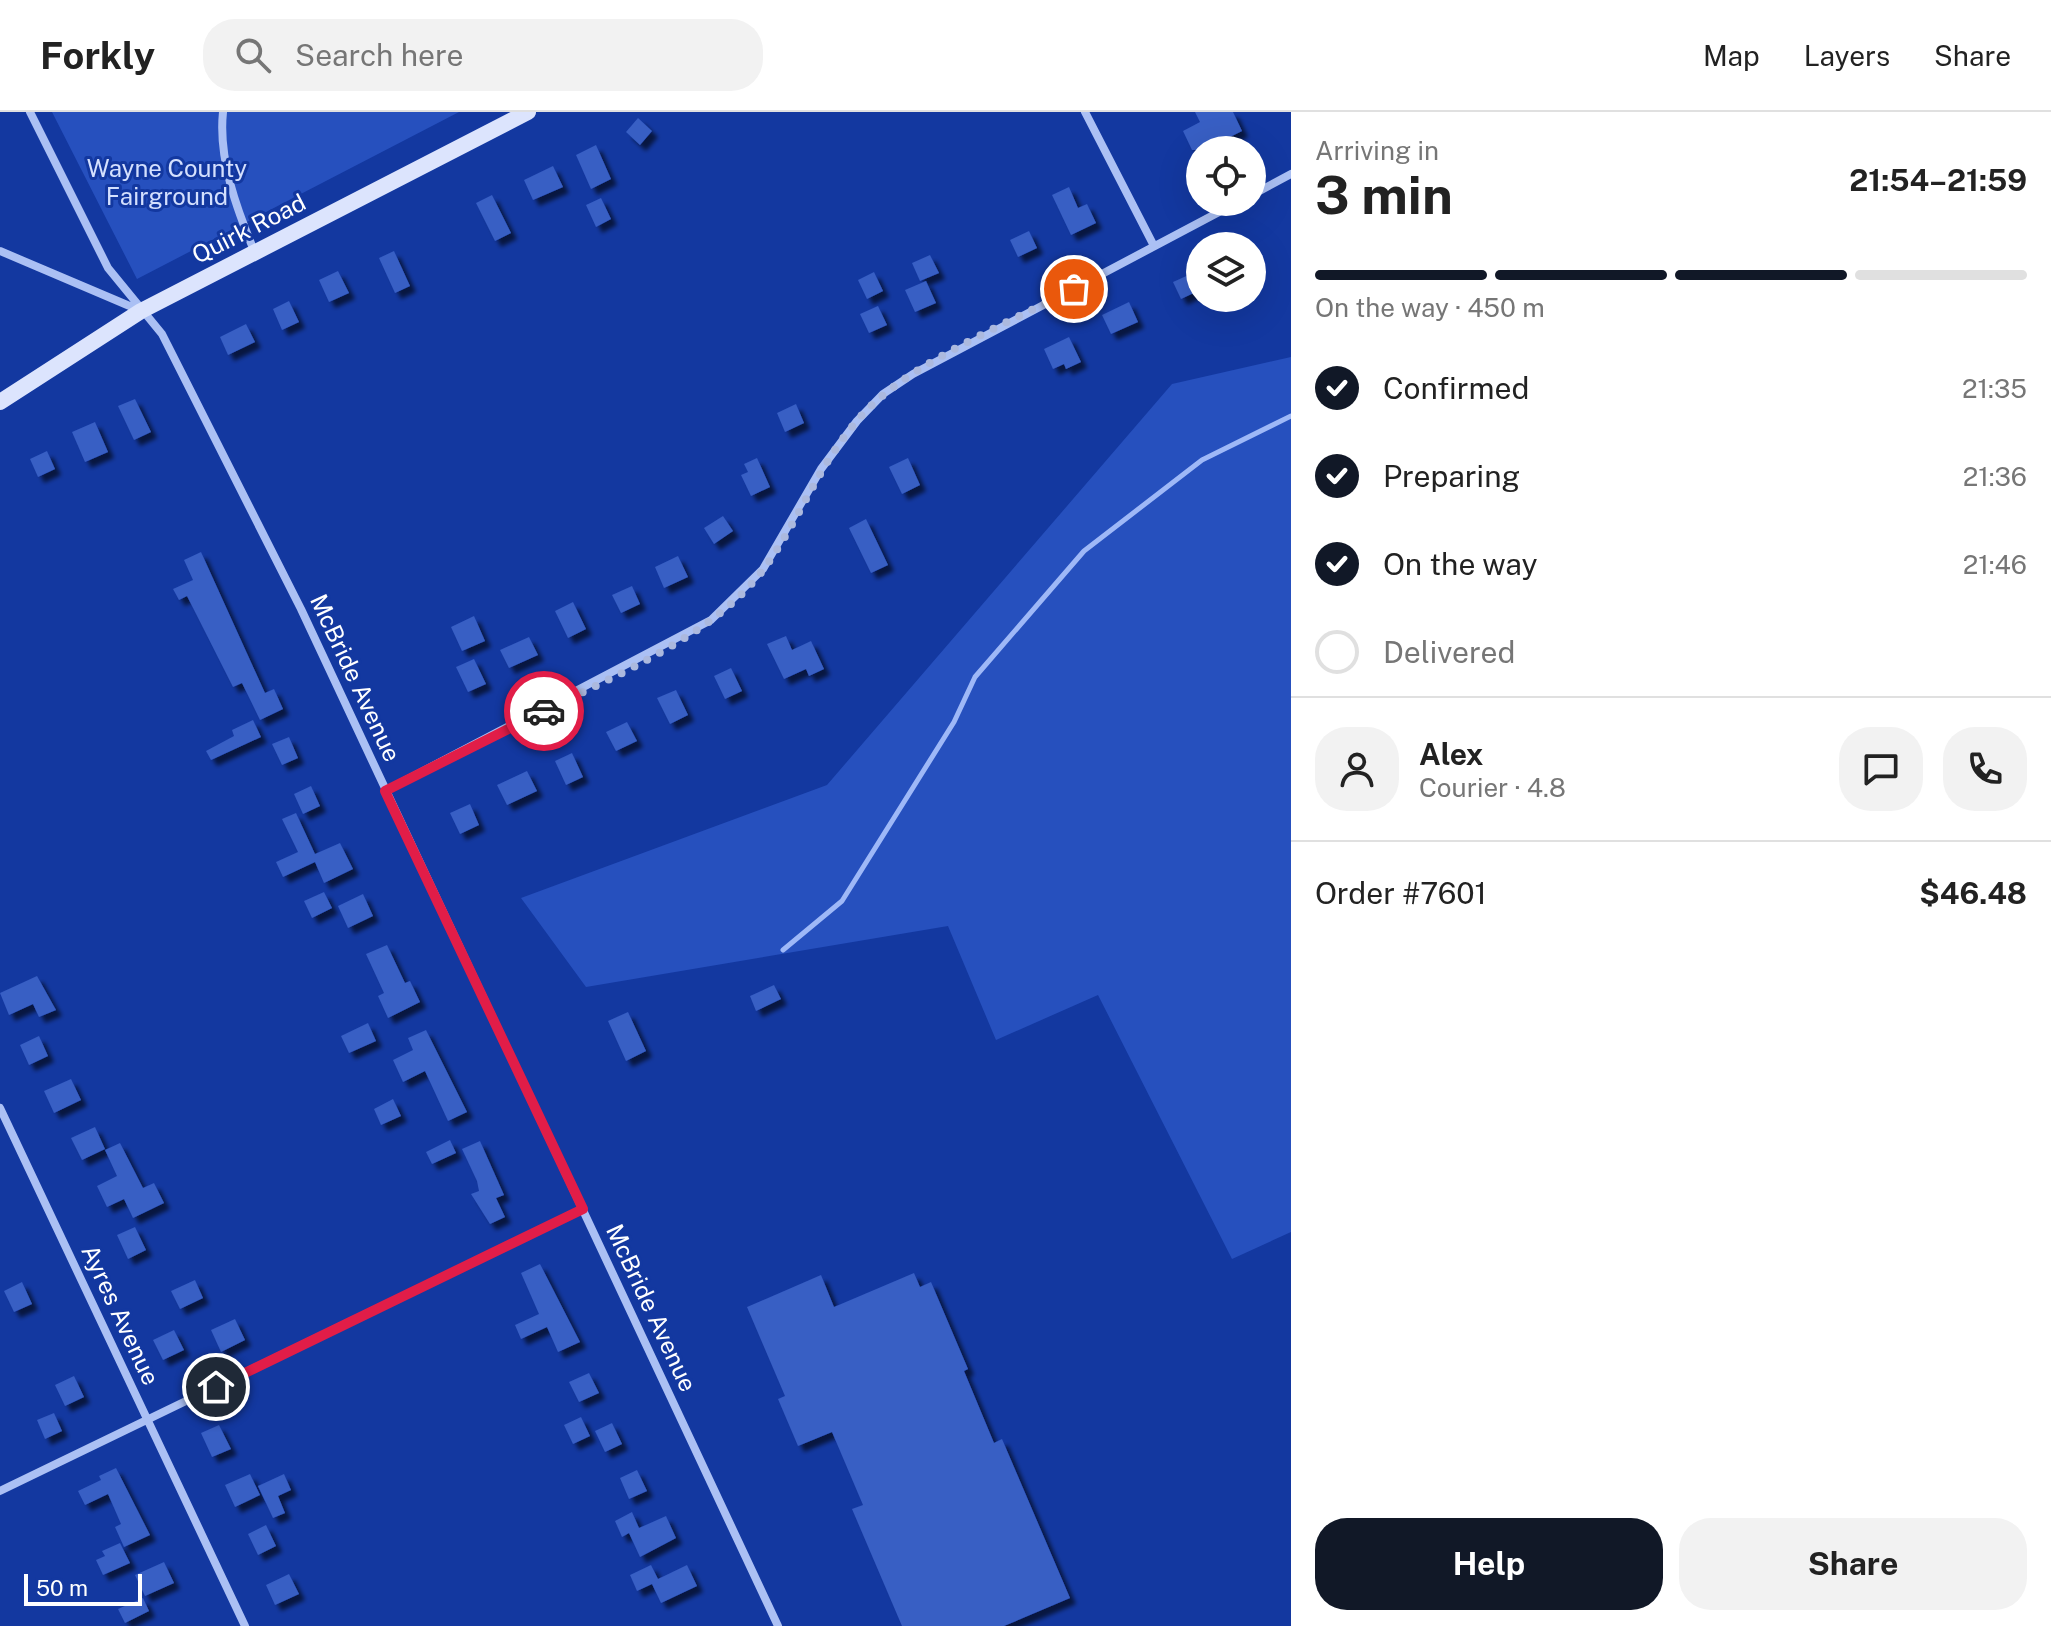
<!DOCTYPE html>
<html lang="en">
<head>
<meta charset="utf-8">
<style>
	:root { --surface:#fff; --page:#f2f2f2; --text:#222; --muted:#767676; --line:#e0e0e0; --accent:#111827 }
	body { margin:0; font-family:"Public Sans",sans-serif; background:var(--page); color:var(--text); height:100vh; display:flex; flex-direction:column; font-size:30px; white-space:nowrap }
	* { box-sizing:border-box; margin:0 }
	p { font-size:26px; color:var(--muted) }
	.icon { flex:none; width:44px; height:44px; fill:none; stroke:currentColor; stroke-width:2; stroke-linecap:round; stroke-linejoin:round }
	.map { position:relative; flex:1; overflow:hidden }
	.sheet { display:flex; flex-direction:column; background:var(--surface); width:760px }
	.sheet>* { flex:none }
	.tools { position:absolute; left:1186px; top:24px; display:grid; gap:16px }
	.tools a { display:grid; place-items:center; width:80px; height:80px; border-radius:50%; background:var(--surface); box-shadow:0 8px 32px #0002; font-size:40px }
	.scale { position:absolute; left:24px; bottom:20px; width:118px; box-sizing:border-box; padding-left:8px; border:4px solid #fff; border-top:0; font-size:22px; line-height:28px; white-space:nowrap; color:#fff; -webkit-text-stroke:6px #1338a0; paint-order:stroke }
	.pin { position:absolute; display:grid; place-items:center; width:68px; height:68px; color:#fff; margin:-34px; border:4px solid #fff; border-radius:50%; box-shadow:0 2px 8px #0007 }
	.courier { position:absolute; display:grid; place-items:center; width:80px; height:80px; margin:-40px; border:6px solid #e11d48; border-radius:50%; background:#fff; color:#222; box-shadow:0 2px 10px #0007 }
	.headline em { font-style:normal; font-weight:700 }
	.headline div { display:flex; flex-direction:column-reverse }
	.headline { display:flex; align-items:center; justify-content:space-between; height:136px; padding:0 24px }
	h1 { font-size:52px; font-weight:700; line-height:60px }
	.bar { display:grid; grid-template-columns:repeat(4,1fr); gap:12px 8px; align-content:center; height:96px; padding:0 24px }
	.bar i { height:10px; border-radius:6px; background:var(--line) }
	.bar .active { background:var(--accent) }
	.bar p { grid-column:span 4 }
	.line { display:flex; align-items:center; gap:20px; padding:0 24px; border-top:2px solid var(--line) }
	.line div { flex:1 }
	.round { display:grid; place-items:center; flex:none; width:84px; height:84px; border-radius:32px; background:var(--page) }
	ol { padding:0 24px; list-style:none }
	li { display:flex; align-items:center; gap:24px; height:88px }
	li p { margin-inline-start:auto }
	li .icon { padding:8px; border-radius:50%; background:var(--accent); color:#fff; stroke-width:4 }
	li:last-child { color:var(--muted) }
	li i { width:44px; height:44px; border:4px solid var(--line); border-radius:50% }
	.cta { display:flex; gap:16px; margin-top:auto; padding:16px 24px }
	.cta a { flex:1; height:92px; border-radius:32px; background:var(--accent); color:#fff; font-size:32px; font-weight:700; line-height:92px; text-align:center }
	.cta a+a { background:var(--page); color:var(--text) }
	header { display:flex; align-items:center; gap:48px; box-sizing:border-box; height:112px; padding:0 40px; background:var(--surface); border-bottom:2px solid var(--line) }
	header strong { font-size:38px }
	nav { display:flex; gap:44px; margin-inline-start:auto; font-size:28px }
	.search { width:560px; height:72px; background:var(--page); display:flex; align-items:center; gap:20px; box-sizing:border-box; padding:0 28px; border-radius:32px; color:var(--muted); font-size:30px }
	main { display:flex; flex:1; min-height:0 }
	.map>svg:first-child { display:block }
</style>
</head>
<body>
<header>
<strong>Forkly</strong>
<div class="search"><svg class="icon" aria-label="search" viewBox="0 0 24 24"><circle cx="10" cy="10" r="6"/><path d="M15 15l6 6"/></svg>Search here</div>
<nav><a>Map</a><a>Layers</a><a>Share</a></nav>
</header>
<main>
<div class="map">
<svg width="1291" height="1514" viewBox="0 0 1291 1514">
	<defs>
		<filter id="shadow"><feDropShadow dx="6" dy="6" stdDeviation="2" flood-color="#0009"/></filter>
	</defs>
	<rect width="100%" height="100%" fill="#1338a0"/>
	<path fill="#2650be" d="M52 0H459L137 167Z
		M1291 245V1120L1232 1147 1098 883 996 928 948 814 586 875 521 786 827 673 1172 272Z"/>
	<g fill="none" stroke-linecap="round" stroke-linejoin="round">
		<path stroke="#9eb8f7" stroke-width="5" d="M783 838 842 789 954 610 975 565 1084 439 1202 348 1291 304"/>
	</g>
	<path fill="#375ec4" filter="url(#shadow)" d="M1195 0H1233L1242 19 1226 27 1231 38H1192L1183 19 1200 10Z
		M638 6 652 19 640 33 626 20Z
		M596 33 611 67 591 77 576 43Z
		M553 54 563 75 533 88 524 68Z
		M1069 75 1078 96 1087 92 1096 111 1071 123 1052 83Z
		M492 83 511 121 495 129 476 91Z
		M601 86 611 107 596 115 586 93Z
		M1029 119 1037 136 1018 145 1010 128Z
		M394 139 410 174 395 181 379 146Z
		M930 143 939 161 920 169 912 151Z
		M338 159 349 181 329 190 319 168Z
		M874 160 883 179 867 187 858 168Z
		M1193 161 1200 178 1181 187 1173 170Z
		M926 169 936 191 915 200 905 178Z
		M289 189 299 210 282 218 273 197Z
		M1129 190 1138 210 1111 222 1102 203Z
		M878 194 887 213 869 221 860 202Z
		M246 212 255 230 228 243 220 225Z
		M1069 225 1081 250 1066 257 1064 252 1053 257 1044 237Z
		M135 287 151 320 134 328 118 294Z
		M796 292 804 311 785 320 777 301Z
		M95 310 108 340 85 350 72 320Z
		M47 339 55 357 38 365 30 347Z
		M757 346 770 375 751 384 741 363 748 360 744 352Z
		M908 346 920 373 902 382 889 355Z
		M723 404 733 419 714 432 704 416Z
		M866 407 888 453 871 461 849 416Z
		M201 440 265 581 274 577 283 597 260 608 242 571 233 575 187 484 179 488 173 477 193 468 184 448Z
		M678 444 688 465 664 476 655 455Z
		M632 474 640 492 621 501 612 483Z
		M573 490 586 517 568 526 555 499Z
		M474 504 485 529 462 539 451 515Z
		M786 524 792 538 811 529 824 557 809 564 806 557 784 567 767 532Z
		M529 525 538 543 509 556 500 538Z
		M474 547 486 572 468 580 456 555Z
		M731 556 742 579 725 587 714 564Z
		M676 578 688 603 670 612 657 586Z
		M253 608 261 625 211 648 206 639 234 624 232 618Z
		M627 610 637 629 616 639 606 620Z
		M289 625 298 646 282 653 272 632Z
		M572 641 583 665 566 673 555 649Z
		M527 659 537 679 507 693 497 673Z
		M311 674 320 694 303 702 294 682Z
		M470 692 479 713 460 722 450 701Z
		M296 701 315 742 340 731 353 757 324 771 315 750 283 765 276 750 298 740 282 707Z
		M324 780 332 796 312 806 304 789Z
		M363 782 373 804 348 816 338 794Z
		M387 833 405 871 410 869 420 890 388 906 378 884 384 881 366 842Z
		M37 864 56 898 39 905 33 892 9 903 0 881Z
		M774 873 781 887 756 899 750 884Z
		M628 900 646 939 626 949 608 909Z
		M368 911 376 929 349 941 341 924Z
		M426 918 467 1000 448 1009 425 959 403 970 393 948 413 938 408 926Z
		M39 924 48 944 29 953 20 933Z
		M71 967 81 988 54 1001 44 979Z
		M393 987 401 1004 381 1013 374 997Z
		M95 1015 105 1037 82 1048 71 1026Z
		M450 1028 456 1041 432 1052 426 1040Z
		M480 1029 504 1083 496 1086 505 1105 490 1112 471 1082 479 1079 477 1069 462 1037Z
		M120 1031 143 1076 154 1071 164 1091 133 1106 124 1087 107 1095 97 1074 117 1064 105 1038Z
		M135 1115 146 1138 128 1147 117 1123Z
		M540 1152 580 1230 558 1240 547 1215 521 1227 515 1213 539 1202 521 1161Z
		M914 1161 920 1175 931 1170 968 1257 964 1259 994 1331 1002 1327 1070 1486 1004 1514H902L852 1397 863 1393 832 1320 798 1334 778 1287 785 1284 747 1195 821 1163 834 1195Z
		M195 1168 203 1186 180 1197 171 1179Z
		M22 1170 32 1192 14 1200 4 1179Z
		M235 1207 245 1228 221 1240 211 1218Z
		M174 1218 184 1238 163 1248 153 1228Z
		M589 1261 599 1281 579 1290 569 1270Z
		M74 1264 84 1285 65 1294 55 1273Z
		M54 1301 62 1319 45 1327 37 1308Z
		M581 1305 590 1324 573 1332 564 1313Z
		M612 1311 622 1332 605 1340 595 1319Z
		M219 1313 231 1337 212 1345 201 1321Z
		M116 1356 150 1423 124 1435 115 1415 121 1412 108 1382 85 1393 78 1379 101 1368 99 1364Z
		M637 1358 647 1379 629 1387 620 1366Z
		M250 1362 260 1383 235 1395 225 1373Z
		M284 1362 291 1378 278 1384 285 1401 273 1406 258 1374Z
		M632 1400 639 1416 666 1404 676 1426 640 1445 629 1421 622 1425 615 1409Z
		M266 1413 276 1434 258 1443 248 1422Z
		M120 1431 130 1451 103 1463 96 1448 105 1444 102 1439Z
		M164 1450 174 1471 145 1484 135 1463Z
		M651 1453 658 1467 687 1453 697 1474 661 1491 652 1472 637 1479 630 1463Z
		M289 1462 299 1482 275 1493 266 1473Z
		M143 1486 149 1499 125 1511 118 1497Z"/>
	<g fill="none" stroke-linecap="round" stroke-linejoin="round">
		<path stroke="#abc0f4" stroke-width="8" d="M30 0 108 156 162 222 301 497 778 1514
			M223 0C218 47 237 98 255 141
			M1085 0 1154 134
			M1252 83 1291 62
			M0 139 139 198
			M385 679 711 508 763 457 821 357 857 309 883 282 913 262 1238 90
			M0 996 245 1514
			M0 1379 583 1097"/>
		<path stroke="#dce4fd" stroke-width="16" d="M0 290 141 199 528 0"/>
	</g>
	<g fill="none" stroke-linecap="round" stroke-linejoin="round">
		<path stroke="#acb9de" stroke-width="8" stroke-dasharray="0 14.4" d="M544 599C616 563 713 524 763 458 803 404 823 339 873 292 921 247 1014 208 1074 177"/>
		<path stroke="#e11d48" stroke-width="10" d="M216 1275 583 1097 385 679 544 599"/>
	</g>
	<g text-anchor="middle" stroke-width="6" stroke-linejoin="round" paint-order="stroke">
		<g font-size="24" fill="#d4e0fe" stroke="#1338a0">
			<text x="167" y="65">Wayne County<tspan x="167" dy="28">Fairground</tspan></text>
		</g>
		<g font-size="24" fill="#fff" stroke="#1338a0">
			<text transform="translate(249 117) rotate(-27)" y="8">Quirk Road</text>
			<text transform="translate(355 566) rotate(65)" y="8">McBride Avenue</text>
			<text transform="translate(651 1196) rotate(65)" y="8">McBride Avenue</text>
			<text transform="translate(120 1203) rotate(65)" y="8">Ayres Avenue</text>
		</g>
	</g>
</svg>
<div class="tools">
<a><svg class="icon" aria-label="locate" viewBox="0 0 24 24"><circle cx="12" cy="12" r="6"/><path d="M12 2v4M12 18v4M2 12h4M18 12h4"/></svg></a>
<a><svg class="icon" aria-label="layers" viewBox="0 0 24 24"><path d="M12 4l9 5-9 5-9-5zM3 14l9 5 9-5"/></svg></a>
</div>
<div class="scale">50 m</div>
<div class="pin" style="left:1074px;top:177px;background:#ea580c"><svg class="icon" aria-label="bag" viewBox="0 0 24 24"><path d="M5 8h14l-1 12H6zM9 8a3 3 0 0 1 6 0"/></svg></div>
<div class="pin" style="left:216px;top:1275px;background:#1f2937"><svg class="icon" aria-label="home" viewBox="0 0 24 24"><path d="M3 11l9-7 9 7M6 9v11h12V9"/></svg></div>
<div class="courier" style="left:544px;top:599px"><svg class="icon" aria-label="car" viewBox="0 0 24 24"><path d="M5 17H2v-5l4-1 3-4h7l3 4 3 1v5h-3M9 17h6M6 11h13"/><circle cx="7" cy="17" r="2"/><circle cx="17" cy="17" r="2"/></svg></div>
</div>
<section class="sheet">
<div class="headline"><div><h1>3 min</h1><p>Arriving in</p></div><em>21:54–21:59</em></div>
<div class="bar"><i class="active"></i><i class="active"></i><i class="active"></i><i></i><p>On the way · 450 m</p></div>
<ol>
<li><svg class="icon" aria-label="check" viewBox="0 0 24 24"><path d="M5 12l5 5 9-10"/></svg>Confirmed<p>21:35</p></li>
<li><svg class="icon" aria-label="check" viewBox="0 0 24 24"><path d="M5 12l5 5 9-10"/></svg>Preparing<p>21:36</p></li>
<li><svg class="icon" aria-label="check" viewBox="0 0 24 24"><path d="M5 12l5 5 9-10"/></svg>On the way<p>21:46</p></li>
<li><i></i>Delivered</li>
</ol>
<div class="line" style="height:144px"><a class="round"><svg class="icon" aria-label="person" viewBox="0 0 24 24"><circle cx="12" cy="8" r="4"/><path d="M4 21q1-7 8-7t8 7"/></svg></a><div><b>Alex</b><p>Courier · 4.8</p></div><a class="round"><svg class="icon" aria-label="chat" viewBox="0 0 24 24"><path d="M4 5h16v11H9l-5 4z"/></svg></a><a class="round"><svg class="icon" aria-label="phone" viewBox="0 0 24 24"><path d="M5 4h4l2 5-3 2q2 4 5 5l2-3 5 2v4C11 20 4 13 5 4z"/></svg></a></div>
<div class="line" style="height:104px"><div>Order #7601</div><b>$46.48</b></div>
<div class="cta"><a>Help</a><a>Share</a></div>
</section>
</main>
</body>
</html>
